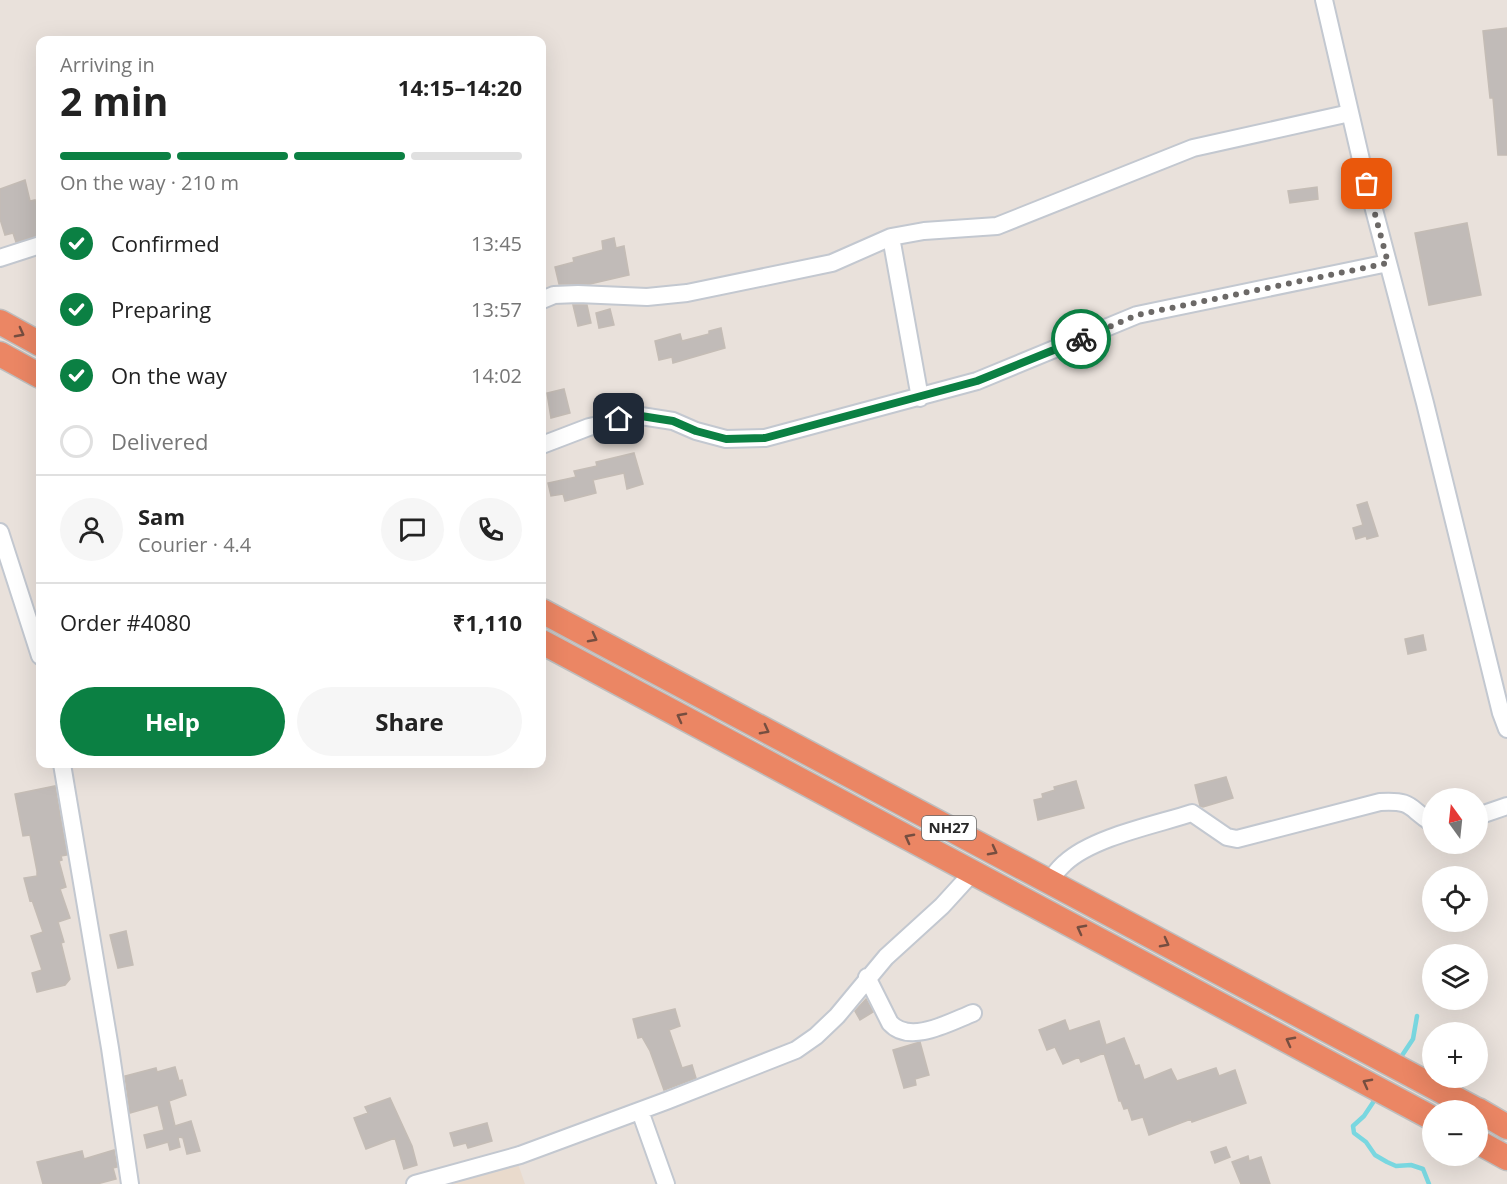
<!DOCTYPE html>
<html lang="en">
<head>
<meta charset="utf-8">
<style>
	:root { --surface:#fff; --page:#f6f6f6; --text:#222; --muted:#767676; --line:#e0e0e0; --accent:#0b8043 }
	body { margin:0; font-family:"Open Sans",sans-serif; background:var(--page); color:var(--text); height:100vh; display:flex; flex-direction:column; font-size:22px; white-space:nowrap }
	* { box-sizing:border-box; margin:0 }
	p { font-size:20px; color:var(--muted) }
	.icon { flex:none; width:33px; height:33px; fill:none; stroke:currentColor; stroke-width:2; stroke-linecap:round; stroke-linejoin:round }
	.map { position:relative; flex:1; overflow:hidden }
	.sheet { position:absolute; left:36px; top:36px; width:510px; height:732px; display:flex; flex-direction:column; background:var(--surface); border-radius:12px; box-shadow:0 6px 24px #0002 }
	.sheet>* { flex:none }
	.needle { width:39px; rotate:345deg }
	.controls { position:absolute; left:1422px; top:788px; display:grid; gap:12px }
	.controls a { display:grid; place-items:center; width:66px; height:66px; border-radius:50%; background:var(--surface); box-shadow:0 6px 24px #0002; font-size:30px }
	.pin { position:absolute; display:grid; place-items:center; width:51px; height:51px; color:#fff; margin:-26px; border-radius:12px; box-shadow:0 3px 9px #0006 }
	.courier { position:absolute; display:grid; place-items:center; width:60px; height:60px; margin:-30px; border:4px solid #0b8043; border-radius:50%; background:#fff; color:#222; box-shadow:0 2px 8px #0007 }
	.summary em { font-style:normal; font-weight:700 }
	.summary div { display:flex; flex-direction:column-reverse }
	.summary { display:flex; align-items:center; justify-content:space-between; height:102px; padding:0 24px }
	h1 { font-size:39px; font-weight:700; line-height:45px }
	.bar { display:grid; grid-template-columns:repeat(4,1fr); gap:9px 6px; align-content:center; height:72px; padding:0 24px }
	.bar i { height:8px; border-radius:4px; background:var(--line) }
	.bar .active { background:var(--accent) }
	.bar p { grid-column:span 4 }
	.line { display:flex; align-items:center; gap:15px; padding:0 24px; border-top:2px solid var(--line) }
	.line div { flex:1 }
	.round { display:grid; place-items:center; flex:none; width:63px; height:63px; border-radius:32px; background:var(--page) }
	ol { padding:0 24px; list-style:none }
	li { display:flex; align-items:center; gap:18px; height:66px }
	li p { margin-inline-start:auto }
	li .icon { padding:6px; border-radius:50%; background:var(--accent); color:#fff; stroke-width:4 }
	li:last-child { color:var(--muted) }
	li i { width:33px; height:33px; border:3px solid var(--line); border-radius:50% }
	.button { display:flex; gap:12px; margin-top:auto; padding:12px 24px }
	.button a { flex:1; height:69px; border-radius:36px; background:var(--accent); color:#fff; font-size:24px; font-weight:700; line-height:69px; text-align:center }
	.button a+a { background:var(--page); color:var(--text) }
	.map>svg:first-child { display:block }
</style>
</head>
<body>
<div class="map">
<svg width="1507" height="1184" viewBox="0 0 1507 1184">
	<rect width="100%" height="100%" fill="#e9e1db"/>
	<path fill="#e9dacc" d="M517 1161 525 1184H450Z"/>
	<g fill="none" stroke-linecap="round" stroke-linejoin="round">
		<path stroke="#79d7e0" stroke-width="4.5" d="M1399 1060 1413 1039 1417 1016
			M1376 1098 1364 1116 1353 1126 1354 1133 1366 1142 1375 1155 1387 1162 1396 1166 1411 1165 1423 1169 1429 1184"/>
	</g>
	<path fill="#c1bbb8" stroke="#c4bcb5" stroke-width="1.5" d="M1507 28V155H1498L1493 98H1490L1483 31Z
		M25 180 30 201 35 200 40 220 36 222 40 235 16 242 13 233 5 235 0 219V189Z
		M1317 187 1318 199 1290 203 1288 191Z
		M1467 223 1481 295 1429 305 1415 233Z
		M614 238 616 248 624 246 629 275 590 284H559L555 267 574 262 573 258 603 250 602 241Z
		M573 305H587L591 323 578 326Z
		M610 309 614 325 599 328 596 313Z
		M721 328 725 348 673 363 672 357 659 360 655 341 680 334 682 341 709 334V331Z
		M564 389 570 413 551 418 547 393Z
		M634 453 643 484 627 489 624 473 593 480 596 493 565 501 563 494 551 496 548 483 576 477 574 471 597 466 596 462Z
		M1367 502 1378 536 1367 539 1366 536 1356 539 1353 528 1363 525 1357 505Z
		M1423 635 1426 650 1408 654 1405 639Z
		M1226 777 1233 798 1203 807 1200 806 1195 785Z
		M1076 781 1084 808 1038 820 1034 800 1043 798 1042 794 1055 790 1054 787Z
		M55 786 67 855 61 856 62 860 59 861 66 887 60 889 70 918 58 922 64 942 61 943 70 979 65 985 37 992 32 973 42 970 31 936 43 932 32 900 30 901 24 878 37 876V871L30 835 23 836 15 794Z
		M126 931 133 965 118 968 110 935Z
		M866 999 873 1012 860 1020 855 1011Z
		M675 1009 680 1026 669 1030 682 1068 692 1065 696 1078 664 1090 650 1051 642 1037 638 1038 633 1019Z
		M1065 1020 1069 1031 1099 1021 1106 1045 1124 1038 1135 1066 1139 1065 1144 1080 1171 1069 1177 1081 1216 1068 1219 1076 1235 1070 1246 1103 1192 1122 1191 1119 1149 1135 1143 1117 1132 1120 1128 1108 1124 1109 1121 1101H1119L1104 1053 1081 1062 1079 1057 1063 1064 1055 1047 1047 1050 1039 1030Z
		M920 1042 929 1075 915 1079 916 1085 904 1088 893 1050Z
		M175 1067 179 1081 182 1080 186 1095 169 1101 175 1126 191 1121 200 1151 187 1154 183 1138 180 1137 178 1138 180 1147 170 1150 168 1142 147 1148 144 1135 164 1130 158 1105 130 1113 125 1076 156 1068 157 1072Z
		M390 1098 412 1146 417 1165 404 1169 395 1138 366 1149 354 1118 368 1113 365 1107Z
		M487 1123 492 1141 468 1148 466 1143 454 1146 450 1133Z
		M1226 1147 1230 1157 1215 1163 1211 1152Z
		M114 1150 117 1167 113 1168 116 1179 97 1184H43L37 1162 82 1151 84 1159Z
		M1248 1156 1249 1161 1261 1157 1270 1184H1241L1232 1162Z"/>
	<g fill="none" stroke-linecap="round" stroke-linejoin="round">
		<g stroke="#c3c8d0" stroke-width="20">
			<path id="minor" d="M1324 0 1362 164 1425 403 1501 713 1507 729
				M891 237 920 398
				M0 258 40 245
				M542 300 554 295 578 294 647 297 687 293 832 263 891 237 924 231 997 226 1193 148 1350 113
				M542 445 589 427 641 416 673 421 696 431 726 439 765 438 977 381 1137 315 1388 263
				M0 532 40 656
				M62 764 110 1048 130 1184
				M1478 816 1507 806
				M1049 881C1054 875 1059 868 1065 863 1093 837 1155 825 1192 813L1227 837 1237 839 1380 802C1414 800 1408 808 1432 823
				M867 977 890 1023C910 1045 950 1022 973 1013
				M640 1111 666 1184
				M415 1184 520 1155 666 1101 796 1050 816 1036 837 1016 886 957 942 906 973 872"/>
		</g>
		<g stroke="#bebebe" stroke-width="27">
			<path id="highway" d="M0 322 40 344
				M0 354 40 376
				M542 611 1477 1110
				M542 642 1432 1118
				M1478 1110 1507 1127
				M1478 1142 1507 1158"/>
		</g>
		<use href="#minor" stroke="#fff" stroke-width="16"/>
		<use href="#highway" stroke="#eb8664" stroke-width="24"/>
	</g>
	<defs><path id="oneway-chevron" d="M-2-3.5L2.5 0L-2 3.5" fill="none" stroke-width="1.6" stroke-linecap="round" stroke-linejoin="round" transform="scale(1.5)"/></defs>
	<g stroke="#764e40">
		<use href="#oneway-chevron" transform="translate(20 333) rotate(28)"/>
		<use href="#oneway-chevron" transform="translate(593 638) rotate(28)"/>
		<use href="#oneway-chevron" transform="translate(681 717) rotate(-152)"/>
		<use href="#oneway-chevron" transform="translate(765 730) rotate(28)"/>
		<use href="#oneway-chevron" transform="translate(909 838) rotate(-152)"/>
		<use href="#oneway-chevron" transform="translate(993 851) rotate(28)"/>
		<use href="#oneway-chevron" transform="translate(1081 929) rotate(-152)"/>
		<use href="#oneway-chevron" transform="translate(1165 943) rotate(28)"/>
		<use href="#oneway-chevron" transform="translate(1290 1041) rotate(-152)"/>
		<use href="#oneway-chevron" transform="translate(1367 1083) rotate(-152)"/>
	</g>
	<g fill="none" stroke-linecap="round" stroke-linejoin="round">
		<path stroke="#6c6967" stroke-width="6" stroke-dasharray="0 10.8" d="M1081 339 1137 315 1388 263 1367 184"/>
		<path stroke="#0b8043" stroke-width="8" d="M619 419 641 416 673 421 696 431 726 439 765 438 977 381 1081 339"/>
	</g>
	<g text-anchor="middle" stroke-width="5" stroke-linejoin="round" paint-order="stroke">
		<rect fill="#fff" stroke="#686868" stroke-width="1.5" x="922" y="816" width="54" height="24" rx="4.5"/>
		<g font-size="15" font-weight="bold" fill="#282828">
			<text x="949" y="833">NH27</text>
		</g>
	</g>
</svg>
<div class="controls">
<a><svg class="needle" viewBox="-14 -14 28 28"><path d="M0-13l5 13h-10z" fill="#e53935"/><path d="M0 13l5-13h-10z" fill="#767676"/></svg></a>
<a><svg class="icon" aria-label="locate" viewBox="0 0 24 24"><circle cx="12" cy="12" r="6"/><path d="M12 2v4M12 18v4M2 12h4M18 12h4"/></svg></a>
<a><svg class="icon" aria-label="layers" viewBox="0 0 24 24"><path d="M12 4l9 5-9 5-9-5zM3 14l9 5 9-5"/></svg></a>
<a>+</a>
<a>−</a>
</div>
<div class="pin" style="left:1367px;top:184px;background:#ea580c"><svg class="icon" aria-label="bag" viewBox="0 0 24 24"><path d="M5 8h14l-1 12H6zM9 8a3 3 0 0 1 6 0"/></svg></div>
<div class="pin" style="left:619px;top:419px;background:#1f2937"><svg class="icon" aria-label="home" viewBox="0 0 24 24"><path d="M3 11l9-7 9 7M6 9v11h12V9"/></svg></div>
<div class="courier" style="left:1081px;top:339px"><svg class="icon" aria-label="bike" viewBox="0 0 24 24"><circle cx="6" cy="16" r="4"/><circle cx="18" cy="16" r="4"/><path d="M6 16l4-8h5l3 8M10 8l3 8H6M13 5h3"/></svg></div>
<section class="sheet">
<div class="summary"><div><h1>2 min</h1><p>Arriving in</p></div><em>14:15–14:20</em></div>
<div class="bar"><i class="active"></i><i class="active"></i><i class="active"></i><i></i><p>On the way · 210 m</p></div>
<ol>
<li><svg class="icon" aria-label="check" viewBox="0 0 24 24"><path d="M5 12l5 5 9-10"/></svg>Confirmed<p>13:45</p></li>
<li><svg class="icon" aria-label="check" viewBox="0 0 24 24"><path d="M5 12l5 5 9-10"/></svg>Preparing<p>13:57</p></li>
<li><svg class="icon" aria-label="check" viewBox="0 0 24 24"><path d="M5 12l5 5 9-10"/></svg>On the way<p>14:02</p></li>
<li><i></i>Delivered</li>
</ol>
<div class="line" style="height:108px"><a class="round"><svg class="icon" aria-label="person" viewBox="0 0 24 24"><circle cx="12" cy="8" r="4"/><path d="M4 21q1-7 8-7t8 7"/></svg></a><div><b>Sam</b><p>Courier · 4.4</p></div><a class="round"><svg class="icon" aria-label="chat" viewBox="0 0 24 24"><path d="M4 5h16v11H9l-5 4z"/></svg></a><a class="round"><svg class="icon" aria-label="phone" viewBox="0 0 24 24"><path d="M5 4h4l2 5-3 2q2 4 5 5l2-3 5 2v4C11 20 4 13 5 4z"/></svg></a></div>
<div class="line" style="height:78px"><div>Order #4080</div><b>₹1,110</b></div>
<div class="button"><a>Help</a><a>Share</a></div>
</section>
</div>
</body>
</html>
